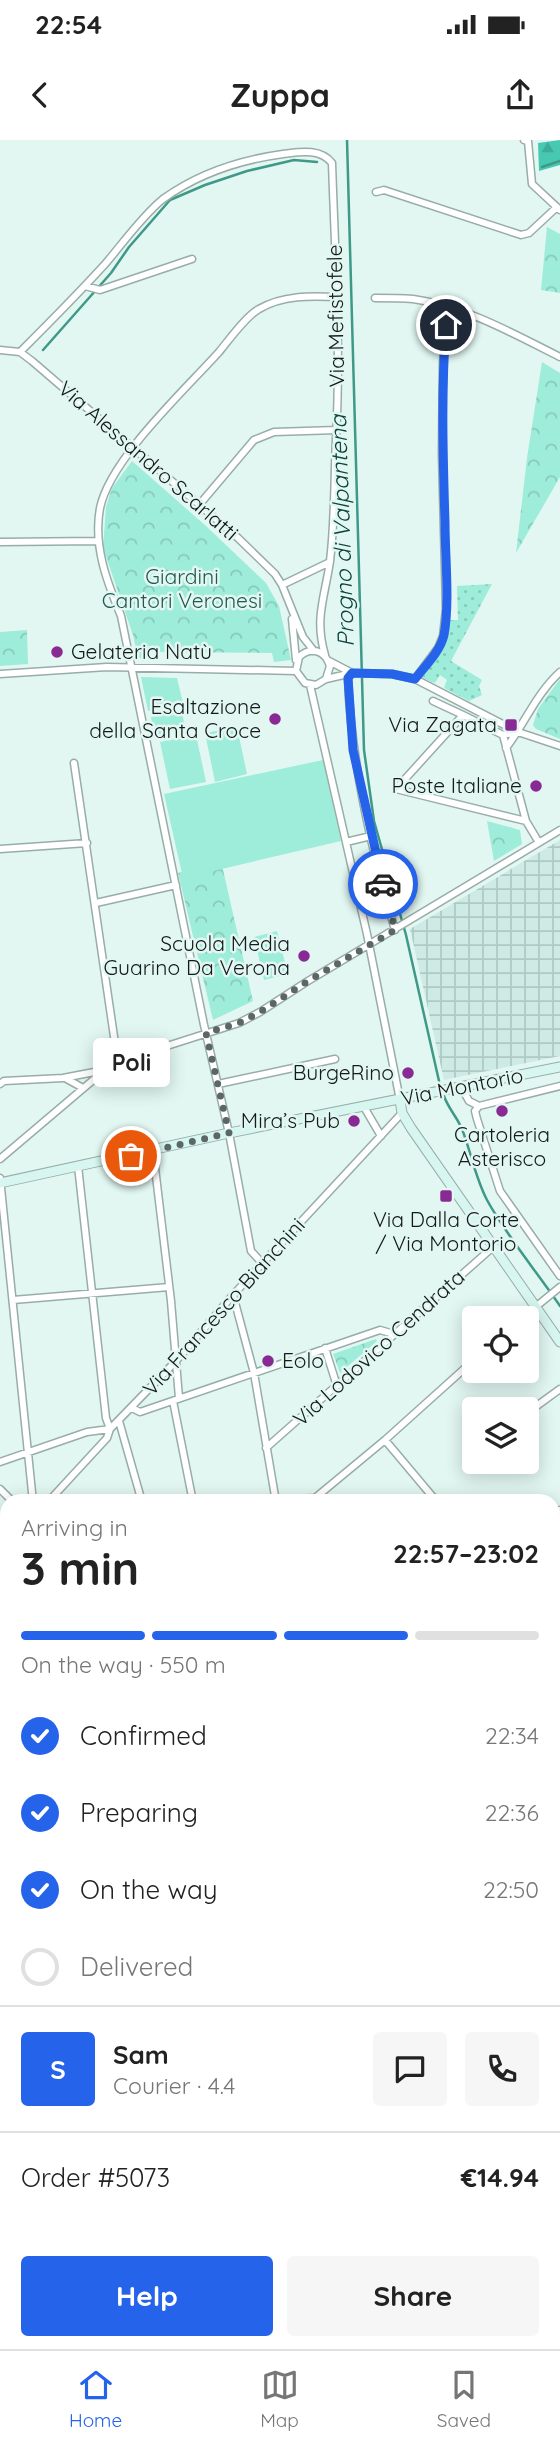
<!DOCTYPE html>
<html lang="en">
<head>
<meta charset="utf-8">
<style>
	:root { --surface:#fff; --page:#f6f6f6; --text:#222; --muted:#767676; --line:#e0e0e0; --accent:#2563eb }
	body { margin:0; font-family:Quicksand,sans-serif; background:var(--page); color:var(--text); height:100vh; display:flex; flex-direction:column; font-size:26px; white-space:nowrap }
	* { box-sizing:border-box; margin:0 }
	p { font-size:23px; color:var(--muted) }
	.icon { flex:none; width:38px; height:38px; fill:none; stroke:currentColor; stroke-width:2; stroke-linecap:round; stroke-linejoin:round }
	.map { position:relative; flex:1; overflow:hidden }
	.drawer { position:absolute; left:0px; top:1354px; width:560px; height:856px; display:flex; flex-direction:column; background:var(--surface); border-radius:21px 21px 0 0; box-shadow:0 4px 18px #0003 }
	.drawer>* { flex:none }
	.buttons { position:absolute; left:462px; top:1166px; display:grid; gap:14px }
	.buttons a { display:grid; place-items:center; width:77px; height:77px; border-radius:7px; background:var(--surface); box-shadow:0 4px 18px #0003; font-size:35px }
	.pin { position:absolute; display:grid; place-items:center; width:60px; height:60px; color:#fff; margin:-30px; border:4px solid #fff; border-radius:50%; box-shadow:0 2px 7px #0007 }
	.courier { position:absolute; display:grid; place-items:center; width:70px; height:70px; margin:-35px; border:5px solid #2563eb; border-radius:50%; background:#fff; color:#222; box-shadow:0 2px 9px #0007 }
	.bubble { position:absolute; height:49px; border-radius:7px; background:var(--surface); box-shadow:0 4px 18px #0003; font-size:23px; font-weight:800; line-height:49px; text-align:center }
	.head em { font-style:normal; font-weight:800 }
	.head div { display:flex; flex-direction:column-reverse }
	.head { display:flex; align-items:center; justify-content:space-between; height:119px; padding:0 21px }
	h1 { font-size:46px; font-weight:800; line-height:52px }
	.bar { display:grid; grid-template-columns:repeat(4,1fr); gap:10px 7px; align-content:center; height:84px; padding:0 21px }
	.bar i { height:9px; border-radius:5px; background:var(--line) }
	.bar .current { background:var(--accent) }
	.bar p { grid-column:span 4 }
	.line { display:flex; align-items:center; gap:18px; padding:0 21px; border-top:2px solid var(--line) }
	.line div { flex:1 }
	.round { display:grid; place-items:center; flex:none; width:74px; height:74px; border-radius:7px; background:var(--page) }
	ol { padding:0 21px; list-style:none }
	li { display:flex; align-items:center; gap:21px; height:77px }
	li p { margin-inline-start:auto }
	li .icon { padding:7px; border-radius:50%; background:var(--accent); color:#fff; stroke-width:4 }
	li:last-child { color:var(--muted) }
	li i { width:38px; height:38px; border:4px solid var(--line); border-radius:50% }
	.button { display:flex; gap:14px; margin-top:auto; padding:14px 21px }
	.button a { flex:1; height:80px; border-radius:7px; background:var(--accent); color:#fff; font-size:28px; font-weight:800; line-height:80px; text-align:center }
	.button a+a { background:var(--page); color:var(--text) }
	.status { display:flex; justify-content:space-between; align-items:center; height:49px; padding:0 35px; background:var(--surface); direction:ltr }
	.status svg { height:19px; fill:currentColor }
	header { display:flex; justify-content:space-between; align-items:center; height:91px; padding:0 21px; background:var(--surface); font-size:32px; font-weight:800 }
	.menu { display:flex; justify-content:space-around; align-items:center; height:98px; border-top:2px solid var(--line); background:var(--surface); font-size:19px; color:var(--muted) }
	.menu a { display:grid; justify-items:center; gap:4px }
	.menu .current { color:var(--accent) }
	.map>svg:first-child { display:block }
</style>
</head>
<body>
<div class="status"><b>22:54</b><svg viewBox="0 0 49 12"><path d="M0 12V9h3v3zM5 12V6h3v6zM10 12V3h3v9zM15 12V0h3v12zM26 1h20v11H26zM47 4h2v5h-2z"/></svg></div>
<header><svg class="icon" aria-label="back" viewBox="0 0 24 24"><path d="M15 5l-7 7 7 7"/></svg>Zuppa<svg class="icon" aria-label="share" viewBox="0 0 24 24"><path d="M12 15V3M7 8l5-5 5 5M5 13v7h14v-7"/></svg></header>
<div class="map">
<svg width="560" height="2209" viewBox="0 0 560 2209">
	<defs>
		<pattern id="industrial-grid" width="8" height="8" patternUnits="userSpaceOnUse" patternTransform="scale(1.75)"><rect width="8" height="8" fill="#cdebe4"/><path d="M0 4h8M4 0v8" fill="none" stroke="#afc9c3"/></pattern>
		<pattern id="grass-dots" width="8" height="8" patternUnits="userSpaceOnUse" patternTransform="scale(1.75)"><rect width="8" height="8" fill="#9eecda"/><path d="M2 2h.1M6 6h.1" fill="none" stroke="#87caba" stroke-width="1.8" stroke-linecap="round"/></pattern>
		<pattern id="forest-firs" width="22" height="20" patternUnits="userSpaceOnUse" patternTransform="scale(1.75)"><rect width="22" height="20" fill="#46c8b1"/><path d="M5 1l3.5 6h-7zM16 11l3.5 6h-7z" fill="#3cab98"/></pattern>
		<pattern id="park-crowns" width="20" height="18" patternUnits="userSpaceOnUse" patternTransform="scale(1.75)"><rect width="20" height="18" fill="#9eecda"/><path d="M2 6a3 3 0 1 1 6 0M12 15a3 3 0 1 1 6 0" fill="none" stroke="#87caba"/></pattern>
	</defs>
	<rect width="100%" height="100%" fill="#e2f7f2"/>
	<path fill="url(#industrial-grid)" d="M560 700V916L444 940 410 789Z
		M560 1662V1836L553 1835V1664Z
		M0 2090 7 2092V2203H291L290 2209H0Z"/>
	<path fill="url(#grass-dots)" d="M492 444 451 521 482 540 479 546 482 555 469 561 444 548 447 540 440 535 435 543 422 538C436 519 445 504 449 480H458L457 446Z"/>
	<path fill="url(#forest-firs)" d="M560 0V25L539 31 538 3Z"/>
	<path fill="url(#park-crowns)" d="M547 87 560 94V153L541 150Z
		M542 222 560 233V337L516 413 527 318Z
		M132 321 206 386 266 443 279 466 291 520 274 522 272 513 151 512 150 519 138 518 133 495 103 408 106 367 112 348Z
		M27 490 28 524 0 526V492Z
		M560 539V599L536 589 533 585 538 569Z
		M487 681 520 690 522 704 494 721Z
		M221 721 253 861 213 880 178 733Z
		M376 1199 377 1201 340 1233 333 1214Z
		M555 1390 560 1397V1495H553V1392Z"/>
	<path fill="#9eecda" d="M141 537 177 538 183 563 148 571Z
		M182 571 185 589 154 595 151 577Z
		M237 587 247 634 215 642 205 593Z
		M196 595 206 642 170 649 160 602Z
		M323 620 341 701 183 738 164 654Z
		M277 791 288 834 264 840 254 797Z
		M553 1495H560V1638L553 1639Z"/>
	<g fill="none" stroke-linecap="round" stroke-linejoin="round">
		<path stroke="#3e9989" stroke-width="2.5" d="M347 0 364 610 374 681 406 795 439 941
			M542 27 560 21
			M43 210 111 133 129 107 170 60 205 45 247 31 294 20 317 22
			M444 956C448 968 457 977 462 989 471 1012 475 1037 487 1060 506 1095 537 1132 560 1166"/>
		<path stroke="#c3d6d1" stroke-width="6" stroke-dasharray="6 3" stroke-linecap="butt" d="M319 2209 331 2206"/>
		<g stroke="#99ada8" stroke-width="9">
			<path id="street" d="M524 0 528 1 532 44 560 70
				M376 52 384 50 521 95 529 93 557 67
				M85 146 100 150 192 119
				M375 158C387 158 400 158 413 159 465 166 514 194 560 217
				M0 210 20 212 32 221 238 398 275 434 282 445 303 497 314 511
				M20 212C49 183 78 154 106 123 123 103 143 75 163 59 199 33 239 20 283 14 300 12 320 8 332 23 335 114 341 207 336 299 334 339 335 381 330 421 325 457 314 478 325 515
				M199 365 254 300 274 292 337 290
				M0 402 98 401
				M282 445 330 422
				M292 479 296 520
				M329 521 352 533
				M352 533 348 538C351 623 371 709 395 790
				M0 534 107 527 296 531
				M326 539 330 526C325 510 311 506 299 517L296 531 305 543 316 545 326 539 352 533 392 534 415 539 518 592 560 606
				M415 539 438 508 443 496 446 469 442 314 443 222 446 185 453 170
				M310 545 367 794 400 960
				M433 561 463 575 396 649 526 681
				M463 575 503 595 516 592
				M503 595 526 681 538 701
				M506 608C525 583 536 554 560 532
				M74 623 118 924
				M346 702 371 696
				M0 709 87 703
				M96 763 176 745
				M65 938 83 948
				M0 944 4 941 63 938 105 930
				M218 944 335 919
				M461 947 469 961 479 966
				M479 966 475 971 477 979 500 1051 560 1136
				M479 966 560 946
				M364 967 381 996
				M153 1011 171 1161 179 1258
				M0 1019 105 930 170 905 239 883 260 872 308 841 560 690
				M78 1026 106 1278 110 1289
				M0 1038 33 1362
				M263 1124 251 1111 229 993 204 885 121 476C107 442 93 406 100 368 110 319 185 250 219 212 229 200 246 176 259 169 283 155 310 156 337 157
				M233 1155 254 1233 276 1362
				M13 1160 169 1147
				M522 1178 560 1147
				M325 1208 337 1246
				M173 1261 193 1362
				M132 1268 140 1272 380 1190 394 1194
				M527 1273 560 1249
				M119 1281 142 1362
				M385 1300 437 1362
				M266 1308 493 1107
				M0 1322 87 1292 110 1289
				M0 1349 13 1362
				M275 1360 315 1358 385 1300 474 1220
				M48 1362 107 1298 110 1289 175 1222 233 1155 402 973
				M553 1375 560 1370
				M0 1420 7 1415
				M0 1509 7 1516
				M0 1544H7
				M0 1770 7 1771
				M553 1843 560 1844
				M0 1851 7 1825
				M0 1862 7 1864
				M553 1862H560
				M0 1915 7 1918
				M553 2008H560
				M553 2122 560 2123
				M331 2206 349 2204 370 2209"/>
		</g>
		<g stroke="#99ada8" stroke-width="11">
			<path id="secondary" d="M400 960 402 973 411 988 560 1202
				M0 1043 229 993 560 927
				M0 1656H7
				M553 1658 560 1657"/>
		</g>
		<g stroke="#d5d6d5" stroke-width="12">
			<path id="primary" d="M0 2072 7 2073
				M460 2203 480 2209"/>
		</g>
		<use href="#street" stroke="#fff" stroke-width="6"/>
		<use href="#secondary" stroke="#d6f6ef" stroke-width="9"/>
		<use href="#primary" stroke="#adece0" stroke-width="10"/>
	</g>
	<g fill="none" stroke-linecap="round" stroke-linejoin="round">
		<path stroke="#5b6764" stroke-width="7" stroke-dasharray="0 12.6" d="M131 1016 229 993 206 893 239 883 260 872 308 841 395 790 383 744"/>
		<path stroke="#2563eb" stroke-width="9" d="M383 744 353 610 348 538 352 533 392 534 415 539C425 526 440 512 444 495 450 463 445 416 445 383 443 317 441 251 446 185"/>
	</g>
	<g fill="#882a93" stroke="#e2f7f2" stroke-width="2.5">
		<circle cx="57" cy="512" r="7"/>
		<circle cx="275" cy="579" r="7"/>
		<rect x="504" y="578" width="14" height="14" rx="3.5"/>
		<circle cx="536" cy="646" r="7"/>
		<circle cx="304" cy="816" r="7"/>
		<circle cx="408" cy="933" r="7"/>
		<circle cx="502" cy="971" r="7"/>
		<circle cx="354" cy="981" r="7"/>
		<rect x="439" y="1049" width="14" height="14" rx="3.5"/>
		<circle cx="268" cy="1221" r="7"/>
	</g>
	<g text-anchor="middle" stroke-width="5" stroke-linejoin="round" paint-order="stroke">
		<g font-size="21" fill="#131a18" stroke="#e2f7f2">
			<text transform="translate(336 176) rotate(-91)" y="7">Via Mefistofele</text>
			<text transform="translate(148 321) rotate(41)" y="7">Via Alessandro Scarlatti</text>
			<text transform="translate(462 947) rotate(-11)" y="7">Via Montorio</text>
			<text transform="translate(224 1167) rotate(-48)" y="7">Via Francesco Bianchini</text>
			<text transform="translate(379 1208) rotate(-42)" y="7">Via Lodovico Cendrata</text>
		</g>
		<g font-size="21" fill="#24594f" stroke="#e2f7f2">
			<text x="182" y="444">Giardini<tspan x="182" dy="24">Cantori Veronesi</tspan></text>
		</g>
		<g font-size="21" fill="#131a18" stroke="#e2f7f2" text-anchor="end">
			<text x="71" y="519" text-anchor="start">Gelateria Natù</text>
			<text x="261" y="574">Esaltazione<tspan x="261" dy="24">della Santa Croce</tspan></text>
			<text x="497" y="592">Via Zagata</text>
			<text x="522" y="653">Poste Italiane</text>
			<text x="290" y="811">Scuola Media<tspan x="290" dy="24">Guarino Da Verona</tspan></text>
			<text x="394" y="940">BurgeRino</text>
			<text x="340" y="988">Mira’s Pub</text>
			<text x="502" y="1002" text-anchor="middle">Cartoleria<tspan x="502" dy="24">Asterisco</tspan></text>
			<text x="446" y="1087" text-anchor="middle">Via Dalla Corte<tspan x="446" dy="24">/ Via Montorio</tspan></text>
			<text x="282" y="1228" text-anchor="start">Eolo</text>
		</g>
		<g font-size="23" font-style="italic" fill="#0c453c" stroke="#e2f7f2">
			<text transform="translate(342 391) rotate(-92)" y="8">Progno di Valpantena</text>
		</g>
	</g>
</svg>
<div class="buttons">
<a><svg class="icon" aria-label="locate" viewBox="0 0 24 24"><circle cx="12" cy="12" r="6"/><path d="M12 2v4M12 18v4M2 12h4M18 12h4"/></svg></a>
<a><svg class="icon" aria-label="layers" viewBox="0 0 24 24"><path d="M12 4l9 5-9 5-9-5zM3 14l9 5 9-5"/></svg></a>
</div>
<div class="pin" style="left:131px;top:1016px;background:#ea580c"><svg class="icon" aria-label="bag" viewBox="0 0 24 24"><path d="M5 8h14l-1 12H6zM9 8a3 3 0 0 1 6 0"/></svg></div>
<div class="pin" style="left:446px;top:185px;background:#1f2937"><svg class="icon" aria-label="home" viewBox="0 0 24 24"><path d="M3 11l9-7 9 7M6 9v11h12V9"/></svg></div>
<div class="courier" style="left:383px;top:744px"><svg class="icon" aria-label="car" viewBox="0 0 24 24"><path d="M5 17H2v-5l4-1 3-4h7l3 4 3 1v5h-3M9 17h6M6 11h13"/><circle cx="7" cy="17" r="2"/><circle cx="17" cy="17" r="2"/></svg></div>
<div class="bubble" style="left:93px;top:898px;width:77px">Poli</div>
<section class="drawer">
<div class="head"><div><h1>3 min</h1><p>Arriving in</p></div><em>22:57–23:02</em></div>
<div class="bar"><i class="current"></i><i class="current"></i><i class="current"></i><i></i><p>On the way · 550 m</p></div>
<ol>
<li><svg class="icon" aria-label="check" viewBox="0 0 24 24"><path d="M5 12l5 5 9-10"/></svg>Confirmed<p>22:34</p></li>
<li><svg class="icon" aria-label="check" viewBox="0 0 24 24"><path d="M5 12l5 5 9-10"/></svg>Preparing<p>22:36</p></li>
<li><svg class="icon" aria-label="check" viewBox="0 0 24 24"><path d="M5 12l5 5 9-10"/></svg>On the way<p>22:50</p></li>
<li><i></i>Delivered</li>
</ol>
<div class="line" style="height:126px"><b class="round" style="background:var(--accent);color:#fff">S</b><div><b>Sam</b><p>Courier · 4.4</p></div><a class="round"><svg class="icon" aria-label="chat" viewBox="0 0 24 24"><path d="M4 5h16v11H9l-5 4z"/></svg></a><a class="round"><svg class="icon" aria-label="phone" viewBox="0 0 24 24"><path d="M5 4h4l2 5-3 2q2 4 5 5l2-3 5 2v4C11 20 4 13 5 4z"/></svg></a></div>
<div class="line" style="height:91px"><div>Order #5073</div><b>€14.94</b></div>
<div class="button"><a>Help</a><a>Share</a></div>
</section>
</div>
<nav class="menu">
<a class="current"><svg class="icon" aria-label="home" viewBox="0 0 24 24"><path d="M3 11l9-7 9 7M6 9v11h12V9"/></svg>Home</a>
<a><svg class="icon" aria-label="map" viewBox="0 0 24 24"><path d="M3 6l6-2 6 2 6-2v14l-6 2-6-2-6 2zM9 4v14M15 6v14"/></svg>Map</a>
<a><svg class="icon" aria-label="saved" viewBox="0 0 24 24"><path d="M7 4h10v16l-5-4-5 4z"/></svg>Saved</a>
</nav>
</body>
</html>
